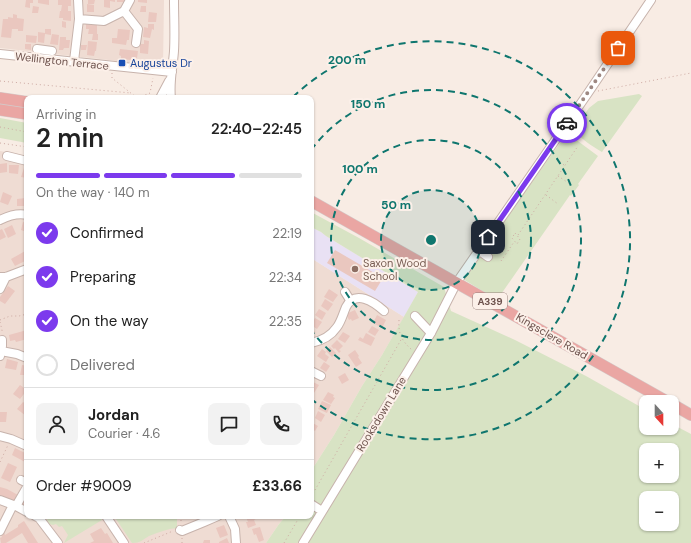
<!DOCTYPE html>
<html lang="en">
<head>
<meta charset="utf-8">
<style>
	:root { --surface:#fff; --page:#f2f2f2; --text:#222; --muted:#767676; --line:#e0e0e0; --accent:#7c3aed }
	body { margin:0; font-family:"DM Sans",sans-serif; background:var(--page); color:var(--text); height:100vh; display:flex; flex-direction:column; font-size:15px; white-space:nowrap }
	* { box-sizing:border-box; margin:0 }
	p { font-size:13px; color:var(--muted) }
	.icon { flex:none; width:22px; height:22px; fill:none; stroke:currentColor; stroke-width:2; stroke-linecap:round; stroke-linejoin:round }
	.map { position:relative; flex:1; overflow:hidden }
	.panel { position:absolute; left:24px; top:95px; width:290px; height:424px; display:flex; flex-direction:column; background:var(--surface); border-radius:8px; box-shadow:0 1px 3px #0004 }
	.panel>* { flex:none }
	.needle { width:26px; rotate:159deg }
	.controls { position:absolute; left:639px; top:395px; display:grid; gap:8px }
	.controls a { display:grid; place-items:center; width:40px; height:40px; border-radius:8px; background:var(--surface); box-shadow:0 1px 3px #0004; font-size:20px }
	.pin { position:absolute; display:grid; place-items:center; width:34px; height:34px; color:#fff; margin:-17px; border-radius:8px; box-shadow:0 2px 6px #0006 }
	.courier { position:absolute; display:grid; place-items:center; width:40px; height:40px; margin:-20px; border:3px solid #7c3aed; border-radius:50%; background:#fff; color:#222; box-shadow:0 1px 5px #0007 }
	.headline em { font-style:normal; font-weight:600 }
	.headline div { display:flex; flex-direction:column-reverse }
	.headline { display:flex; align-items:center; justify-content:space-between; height:68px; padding:0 12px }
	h1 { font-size:26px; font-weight:600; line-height:30px }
	.bar { display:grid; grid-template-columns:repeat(4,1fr); gap:6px 4px; align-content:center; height:48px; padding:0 12px }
	.bar i { height:5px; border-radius:3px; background:var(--line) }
	.bar .active { background:var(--accent) }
	.bar p { grid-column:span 4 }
	.line { display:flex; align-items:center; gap:10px; padding:0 12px; border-top:1px solid var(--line) }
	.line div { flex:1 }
	.round { display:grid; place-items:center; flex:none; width:42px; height:42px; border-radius:8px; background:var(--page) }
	ol { padding:0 12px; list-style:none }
	li { display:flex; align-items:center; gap:12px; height:44px }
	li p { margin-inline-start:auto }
	li .icon { padding:4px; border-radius:50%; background:var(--accent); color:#fff; stroke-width:4 }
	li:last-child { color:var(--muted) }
	li i { width:22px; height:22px; border:2px solid var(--line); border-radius:50% }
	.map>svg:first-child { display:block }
</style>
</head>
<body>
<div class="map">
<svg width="691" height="543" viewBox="0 0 691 543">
	<rect width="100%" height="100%" fill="#f8ece4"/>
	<path fill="#efdcd3" d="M0 0H164L163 66 0 48Z
		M0 151 27 156V516H286L279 524 266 543H0Z
		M311 258 404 317 382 355 362 386 334 435 311 471Z"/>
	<path fill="#e9e1f4" d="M311 227 321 232 326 236 418 292 404 317 311 258Z"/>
	<path fill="#d8e3c4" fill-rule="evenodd" d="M639 94 642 96 602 152C592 146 580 139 574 129L589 108 598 101Z
		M0 118 27 123V143L0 138Z
		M567 133 598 156 578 184 579 185 571 196 570 195 497 300 463 279Z
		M311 212 359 238 444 287 451 311 515 340 586 376 646 410V428H672V424L691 434V543H266L279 524 286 516H311V471L334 435 362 386 382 355 418 292 326 236 321 232 311 227ZM646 450H672V476H646ZM646 498H672V524H646Z
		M48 516H98L102 520 64 543 68 535 62 526 59 527 56 524 53 525 49 524 47 521Z
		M114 516H177V528C167 529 159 532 149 536 142 540 141 543 132 543Z"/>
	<path fill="#eac7bf" d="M26 0H33V3H30V8L25 7Z
		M38 0H49V5L38 3Z
		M58 0H71V6H68V11H71V21L63 20V18H59L60 11H61L62 5H58Z
		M88 0H95L94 4H88Z
		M104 0H115V2L110 1V8L104 7Z
		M117 0H125V2H117Z
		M138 0H147V3L138 2Z
		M87 4 94 5V12H87Z
		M33 6 39 7 38 13H32Z
		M141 6H146V12H140Z
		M149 12 157 13 156 22H148Z
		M13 14 17 15V18L24 19 23 31H18V29H12L11 38 1 37 3 19H8V17L13 18Z
		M62 21 66 22V28L62 27Z
		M86 24 97 25V34H98V40H92L93 34H88L89 29H86Z
		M148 24H154V30L152 29 150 38 143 37 144 27 148 28Z
		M45 29H51V35L45 34 44 43 38 42V32L45 33Z
		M118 29 130 30 129 40H127L126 45 112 43V38H117Z
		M52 34 59 35 58 45 50 44Z
		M26 35 37 36 36 43 26 42Z
		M60 37H66V40H70L69 48H64L63 50H59Z
		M144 40 149 41 148 54 140 53V44H144Z
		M88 41 97 42 96 51H95L94 56 87 55Z
		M25 44H31V50L25 49Z
		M81 45H87L86 50H81Z
		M120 49 138 51 137 58 132 57 131 60 121 59V56L119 55Z
		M7 163V172L0 173V164Z
		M9 165H19L18 174 9 173Z
		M25 165 27 166V178L21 177Z
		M3 192 12 196 8 205 0 202Z
		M26 198 27 206H17V199Z
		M23 222 27 223V232L21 230Z
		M12 225 16 234 8 238 4 229Z
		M2 229 6 237 0 240V230Z
		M27 250V260L15 266 11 259Z
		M335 250 383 278 375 291 327 263Z
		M8 286 15 291 5 304 0 301V297Z
		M329 289 338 295 333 302 324 297Z
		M325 299 333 304 328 311 321 306Z
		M319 309 326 313 322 320 315 315Z
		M355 310 359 318 352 321 351 319 349 320 346 314Z
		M377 315 386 320 382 328 373 323Z
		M315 318 322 322 317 329 311 325Z
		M372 326 379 330 375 336 368 332Z
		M311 327 315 332 311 336Z
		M27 330V339L16 342 15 340 10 341 9 335Z
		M343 332 350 336 345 343 338 339Z
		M366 333 375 338 371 346 358 340 360 337 363 339Z
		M337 340 343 346 339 350 341 351 339 353 335 348 334 349 331 346Z
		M330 347 336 353 332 357 326 351Z
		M322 349 326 352 325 354 329 357 326 362 317 356Z
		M355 350 359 356 358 357 362 363 356 367 348 355Z
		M7 359 18 362 16 370 5 368Z
		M324 362 330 366 326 372 320 368Z
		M22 365 27 366V375H20Z
		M345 373 349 380 342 384 338 377Z
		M311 381 319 385 314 393 311 392Z
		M20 385 27 390 20 399 13 394Z
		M328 392 334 395 333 397 335 398 331 404 323 400Z
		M322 401 331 405 327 413 318 409Z
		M23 402 27 405V414L26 416 17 409Z
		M318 411 325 415 321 422 315 418Z
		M0 412H7L6 422H0Z
		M311 422 318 426 315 431 311 428Z
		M15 448 27 454V463L12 455Z
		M8 463 17 467 10 482 1 478Z
		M0 487 7 489 27 500V508L0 496Z
		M248 516H255L256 519 254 520 256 525 248 528 246 522H248L246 517Z
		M24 521 38 543H28L22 533 6 543H1L0 538 2 537 1 534 4 532 5 535 18 527V525Z
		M224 525 228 535 220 538 216 528Z
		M260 527 264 540 259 542 256 534 254 535 252 529Z
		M101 528 105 534 107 533 113 543H90L94 541 90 534Z
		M227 538 229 543H219V542Z
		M204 540H210V543H203Z"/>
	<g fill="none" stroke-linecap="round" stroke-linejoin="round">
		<g stroke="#c7b3ac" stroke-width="10">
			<path id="minor" d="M124 11 138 29 136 43
				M79 19 104 21 124 11 130 0
				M37 49 52 51
				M0 54 172 72
				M74 61 79 19 78 0
				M160 98 169 81
				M171 98C169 82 173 66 174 51 175 34 174 17 174 0
				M7 156 27 161
				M0 220C8 216 18 213 27 215
				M478 250 488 257
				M0 277H6L27 269
				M0 289 6 277
				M345 292 350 300
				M415 316 431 333
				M311 343C321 341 331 336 337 327 341 322 343 314 346 307 355 289 374 302 384 311
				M1 351 17 354 27 358
				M0 356 2 346V340
				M311 371 321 376
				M0 436 11 439 27 446
				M21 480 27 483
				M0 500 16 506 27 512
				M311 504 322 511
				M16 506 27 487
				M35 516 39 518 58 543
				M106 516 124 543
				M229 516 235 529 236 543
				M180 530 182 531 204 522 218 516
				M0 531 13 505
				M303 543 431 333 457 282 588 93 651 0"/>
		</g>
		<g stroke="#d3cbca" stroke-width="12">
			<path id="highway" d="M0 98 27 102
				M0 110 27 114
				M311 201 668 402
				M672 404 691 415"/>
		</g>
		<path stroke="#ceaaa3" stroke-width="1" stroke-dasharray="1 3" stroke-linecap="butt" d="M112 73V78L137 98
			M0 81 131 93
			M598 91 691 73
			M138 98 150 93 153 78
			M0 127 27 132
			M0 143 27 147
			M557 159 564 165
			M558 176 570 184
			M546 195 558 204
			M515 233 520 239 517 244 512 238Z
			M518 235 578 146
			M501 261 514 242
			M0 320 10 316H19L27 314
			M399 320C398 334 402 341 412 350
			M0 322 2 330V333
			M0 462 8 445
			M311 497 402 338
			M181 516V522
			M144 543 173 531
			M182 543V538
			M284 543 300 516"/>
		<use href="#minor" stroke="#fff" stroke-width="8"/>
		<use href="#highway" stroke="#eaa6a3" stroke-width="11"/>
	</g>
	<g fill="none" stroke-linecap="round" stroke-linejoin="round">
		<path stroke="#9e8882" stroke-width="4" stroke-dasharray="0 7.2" d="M567 123 618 48"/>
		<path stroke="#7c3aed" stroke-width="5" d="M488 237 567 123"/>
	</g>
	<circle cx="431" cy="240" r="50" fill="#0f766e" fill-opacity=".12"/>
	<g fill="none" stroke="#0f766e" stroke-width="2" stroke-dasharray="7 5">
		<circle cx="431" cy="240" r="50"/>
		<circle cx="431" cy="240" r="100"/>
		<path d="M311 150A150 150 0 1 1 311 330"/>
		<path d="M293 97A199 199 0 1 1 311 399"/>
	</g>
	<rect fill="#1a4fb4" stroke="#fcf0e9" stroke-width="1.5" x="118" y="59" width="8" height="8" rx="2"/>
	<circle fill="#8d6e63" stroke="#fcf0e9" stroke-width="1.5" cx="355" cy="269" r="4"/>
	<g text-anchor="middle" stroke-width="4" stroke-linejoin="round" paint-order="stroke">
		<rect fill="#fcf0e9" stroke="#98817c" stroke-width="1" x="473" y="293" width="34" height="16" rx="3"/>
		<g font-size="10" font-weight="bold" fill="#6d524d">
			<text x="490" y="305">A339</text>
		</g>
		<g font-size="11" fill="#6d524d" stroke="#fcf0e9">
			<text transform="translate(62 61) rotate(6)" y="4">Wellington Terrace</text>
			<text transform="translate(552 336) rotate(30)" y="4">Kingsclere Road</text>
			<text transform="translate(381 414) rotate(-59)" y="4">Rooksdown Lane</text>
		</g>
		<g font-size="11" fill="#164399" stroke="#fcf0e9" text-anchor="start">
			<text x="130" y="67">Augustus Dr</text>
		</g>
		<g font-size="11" fill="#785e54" stroke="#fcf0e9" text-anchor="start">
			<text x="363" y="267">Saxon Wood<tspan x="363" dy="13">School</tspan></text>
		</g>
	</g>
	<circle cx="431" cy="240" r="6" fill="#0f766e" stroke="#fcf0e9" stroke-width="2"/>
	<g font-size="12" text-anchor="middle" font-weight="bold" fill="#0f766e" stroke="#fcf0e9" stroke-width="4" stroke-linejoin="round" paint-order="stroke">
		<text x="347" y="64">200 m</text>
		<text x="368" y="108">150 m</text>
		<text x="360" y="173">100 m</text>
		<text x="396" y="209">50 m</text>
	</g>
</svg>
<div class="controls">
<a><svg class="needle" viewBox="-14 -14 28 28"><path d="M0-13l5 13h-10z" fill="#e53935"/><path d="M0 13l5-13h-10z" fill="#767676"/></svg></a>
<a>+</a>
<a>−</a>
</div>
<div class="pin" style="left:618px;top:48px;background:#ea580c"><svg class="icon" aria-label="bag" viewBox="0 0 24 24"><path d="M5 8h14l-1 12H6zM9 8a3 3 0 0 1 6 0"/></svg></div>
<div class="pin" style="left:488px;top:237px;background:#1f2937"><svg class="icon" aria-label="home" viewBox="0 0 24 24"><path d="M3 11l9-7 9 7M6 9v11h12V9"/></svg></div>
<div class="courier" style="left:567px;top:123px"><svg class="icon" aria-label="car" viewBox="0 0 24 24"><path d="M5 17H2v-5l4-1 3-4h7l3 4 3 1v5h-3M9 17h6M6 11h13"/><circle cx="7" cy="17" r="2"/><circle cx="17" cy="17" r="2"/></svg></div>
<section class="panel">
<div class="headline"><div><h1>2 min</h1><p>Arriving in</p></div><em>22:40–22:45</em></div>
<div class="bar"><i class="active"></i><i class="active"></i><i class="active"></i><i></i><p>On the way · 140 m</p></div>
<ol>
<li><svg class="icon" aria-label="check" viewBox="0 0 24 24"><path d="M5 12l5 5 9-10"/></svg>Confirmed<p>22:19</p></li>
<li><svg class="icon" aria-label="check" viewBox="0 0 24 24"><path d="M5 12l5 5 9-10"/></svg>Preparing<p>22:34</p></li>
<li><svg class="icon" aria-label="check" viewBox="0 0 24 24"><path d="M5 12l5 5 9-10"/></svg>On the way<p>22:35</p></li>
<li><i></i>Delivered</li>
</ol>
<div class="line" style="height:72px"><a class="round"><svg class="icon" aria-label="person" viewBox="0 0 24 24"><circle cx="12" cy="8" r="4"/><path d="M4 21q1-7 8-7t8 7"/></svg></a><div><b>Jordan</b><p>Courier · 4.6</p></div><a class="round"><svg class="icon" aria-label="chat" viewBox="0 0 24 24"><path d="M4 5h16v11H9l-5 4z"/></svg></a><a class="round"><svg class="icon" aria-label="phone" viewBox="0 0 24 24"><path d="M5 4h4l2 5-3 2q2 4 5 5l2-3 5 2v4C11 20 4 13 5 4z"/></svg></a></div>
<div class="line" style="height:52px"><div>Order #9009</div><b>£33.66</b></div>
</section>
</div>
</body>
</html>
